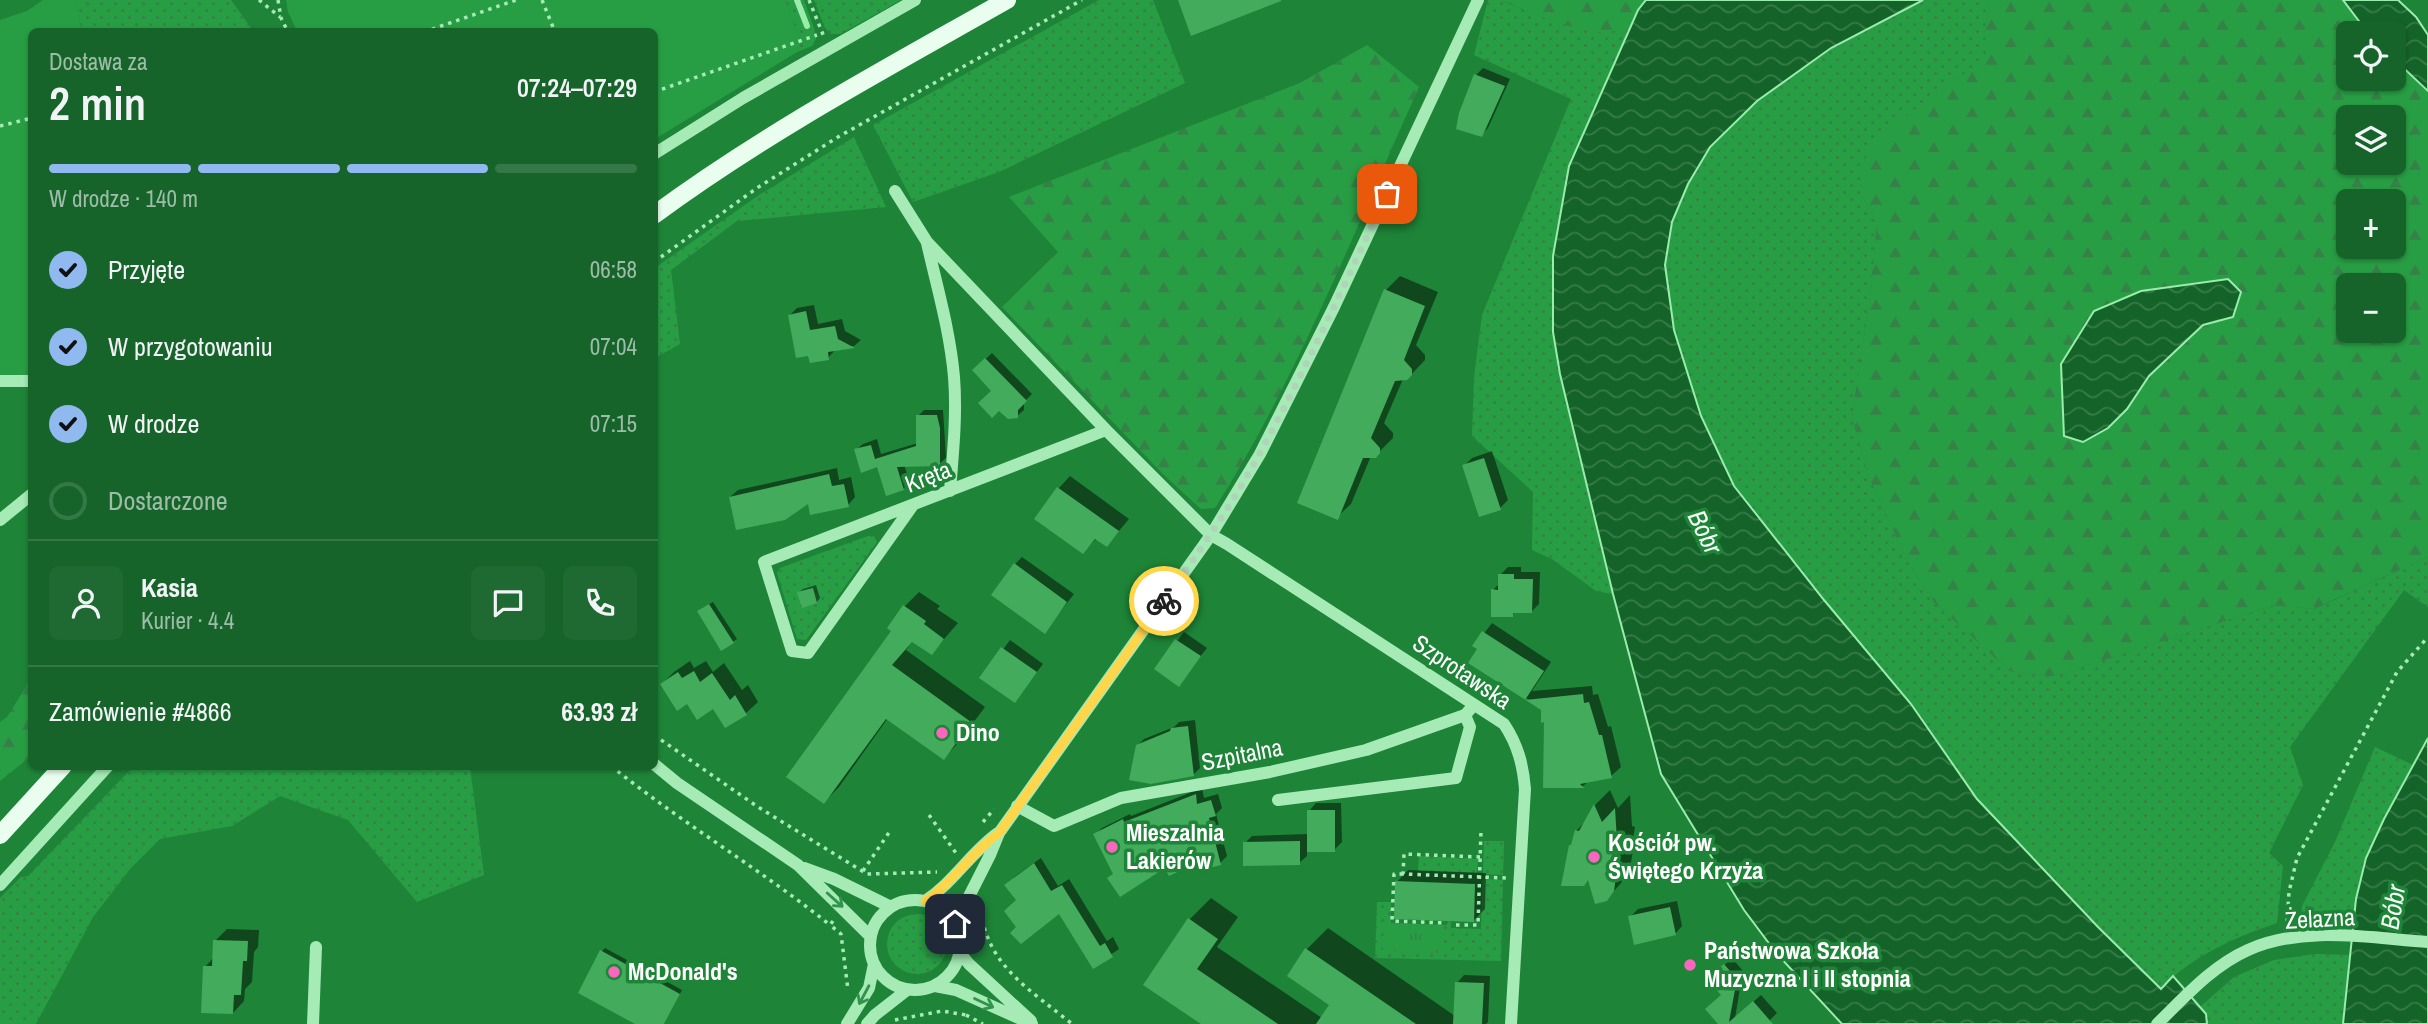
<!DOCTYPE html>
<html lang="pl">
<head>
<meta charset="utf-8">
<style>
	:root { --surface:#16642a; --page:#1f6a32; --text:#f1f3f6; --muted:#9ebda8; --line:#357847; --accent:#90b9f0 }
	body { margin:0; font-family:"Archivo Narrow",sans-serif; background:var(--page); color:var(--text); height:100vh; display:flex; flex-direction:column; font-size:26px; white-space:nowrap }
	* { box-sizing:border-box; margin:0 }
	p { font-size:23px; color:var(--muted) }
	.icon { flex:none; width:38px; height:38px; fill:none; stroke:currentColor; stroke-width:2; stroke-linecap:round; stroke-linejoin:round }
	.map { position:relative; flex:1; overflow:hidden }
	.details { position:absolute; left:28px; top:28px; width:630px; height:742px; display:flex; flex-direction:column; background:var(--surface); border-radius:10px; box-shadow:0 2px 5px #0004 }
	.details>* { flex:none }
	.fabs { position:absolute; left:2336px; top:21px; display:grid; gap:14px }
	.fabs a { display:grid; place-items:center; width:70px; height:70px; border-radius:10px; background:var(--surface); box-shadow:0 2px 5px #0004; font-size:35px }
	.pin { position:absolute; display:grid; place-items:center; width:60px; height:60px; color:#fff; margin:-30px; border-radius:14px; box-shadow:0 4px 10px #0006 }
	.courier { position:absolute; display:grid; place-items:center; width:70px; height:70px; margin:-35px; border:5px solid #ffd54a; border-radius:50%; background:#fff; color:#222; box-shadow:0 2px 9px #0007 }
	.head em { font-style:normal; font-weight:600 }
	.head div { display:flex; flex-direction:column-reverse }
	.head { display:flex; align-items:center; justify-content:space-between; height:119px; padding:0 21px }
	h1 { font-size:46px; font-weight:600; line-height:52px }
	.bar { display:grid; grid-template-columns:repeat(4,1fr); gap:10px 7px; align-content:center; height:84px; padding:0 21px }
	.bar i { height:9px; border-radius:5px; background:var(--line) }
	.bar .on { background:var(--accent) }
	.bar p { grid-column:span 4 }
	.line { display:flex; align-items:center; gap:18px; padding:0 21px; border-top:2px solid var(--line) }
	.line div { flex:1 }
	.round { display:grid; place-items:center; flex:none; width:74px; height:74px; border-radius:10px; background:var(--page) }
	ol { padding:0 21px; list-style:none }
	li { display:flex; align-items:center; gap:21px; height:77px }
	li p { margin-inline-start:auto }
	li .icon { padding:7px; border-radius:50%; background:var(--accent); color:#111; stroke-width:4 }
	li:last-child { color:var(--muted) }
	li i { width:38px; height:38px; border:4px solid var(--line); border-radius:50% }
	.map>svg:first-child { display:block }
</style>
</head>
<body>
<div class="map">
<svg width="2428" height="1024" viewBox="0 0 2428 1024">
	<defs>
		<pattern id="grass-dots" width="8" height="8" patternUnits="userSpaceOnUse" patternTransform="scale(1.75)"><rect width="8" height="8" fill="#289e44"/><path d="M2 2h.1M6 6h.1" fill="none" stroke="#358147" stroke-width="1.8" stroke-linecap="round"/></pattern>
		<pattern id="forest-firs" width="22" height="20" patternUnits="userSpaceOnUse" patternTransform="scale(1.75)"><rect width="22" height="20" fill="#289e44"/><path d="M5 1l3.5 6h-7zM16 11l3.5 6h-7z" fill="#358147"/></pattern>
		<pattern id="park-tufts" width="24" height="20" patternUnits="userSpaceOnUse" patternTransform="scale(1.75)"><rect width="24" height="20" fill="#289e44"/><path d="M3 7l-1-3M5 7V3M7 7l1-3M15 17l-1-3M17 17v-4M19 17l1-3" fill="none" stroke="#358147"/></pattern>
		<pattern id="water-waves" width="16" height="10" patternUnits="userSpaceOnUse" patternTransform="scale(1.75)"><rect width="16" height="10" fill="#146429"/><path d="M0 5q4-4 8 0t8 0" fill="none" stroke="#377b49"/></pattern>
	</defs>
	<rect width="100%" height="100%" fill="#1e8538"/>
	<path fill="url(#grass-dots)" d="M75 0H231L253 31H82Z
		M785 0H804L817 37 812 46 797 52 801 43Z
		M814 0H901L840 34H831L825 28Z
		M1099 0H1153L1185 83 999 172 913 202 873 125Z
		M1488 0H1499C1524 9 1601 45 1624 27 1629 23 1634 16 1638 10L1569 166 1553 332 1560 374 1613 594 1596 591 1552 559 1532 550 1533 492 1472 436 1474 377 1482 315 1571 99 1474 55Z
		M1923 0H1990L1984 34 1991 55 1860 192 1877 223 1871 290 1852 417 1868 475 1908 562 1934 602 2010 671 2054 676 2274 605 2314 609 2428 557V607L2404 590 2290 747 2303 785 2269 853 2283 866 2277 923C2236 937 2191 956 2161 989L2098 927 1977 799 1911 704 1824 600 1734 485 1701 416 1674 330 1665 265 1673 222 1688 184 1710 147 1757 101 1832 48Z
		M854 137 886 207 737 221 671 270 680 344 655 358V268L759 195Z
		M868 536H874L877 542 806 640 797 639 777 573 780 568Z
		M2375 747 2413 765C2387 812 2359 865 2354 920L2307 923 2301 915 2302 906 2335 842Z
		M134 766 470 767 484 875 417 902 348 820 280 796 232 826 160 839 131 868 93 917 36 1024H0V898L21 877 28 876Z
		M1484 841H1504L1503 875 1483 874Z
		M1419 856 1478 859 1477 873 1418 871Z
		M1482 879 1503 880 1501 961 1375 958 1377 902H1391V923L1447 925 1448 921 1451 922V928L1481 929Z
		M887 944a30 30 0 1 1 60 0a30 30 0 1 1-60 0Z
		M2315 954 2352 955 2343 1024H2207L2206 1014 2200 1007 2234 977 2274 960Z"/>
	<path fill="url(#forest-firs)" fill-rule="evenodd" d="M1499 0H1646C1639 9 1631 25 1621 29 1593 42 1528 10 1499 0Z
		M1990 0H2343L2368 33H2348V79H2394V59L2428 91V557L2313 609 2274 605 2054 676 2010 671 1934 602 1908 562 1868 475 1852 417 1871 290 1877 223 1860 192 1868 144 1990 55 1984 34ZM2348 117H2394V163H2348ZM2348 201H2394V247H2348ZM2348 285H2394V331H2348ZM2141 291 2233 317 2203 325 2149 376 2127 409Z
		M1367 45 1419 87C1355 229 1298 377 1215 508L1201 509 1164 475 1002 307 1058 252 1009 197 1300 83Z
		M31 679V756L0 781V722L7 717Z"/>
	<path fill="url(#park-tufts)" d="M1384 926 1441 927 1440 953 1383 951Z"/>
	<path fill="#289e44" d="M43 0H75L82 31 32 32 31 375H0V20L27 11Z
		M286 0H785L801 43 797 52 655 139 654 32 297 31 288 12Z"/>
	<path fill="url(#water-waves)" stroke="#9aecac" stroke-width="2" d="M1646 0H1923L1831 48 1757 101 1710 147 1688 184 1672 222 1665 265 1674 330 1701 416 1734 486 1824 600 1911 704 1977 799 2098 927 2161 989 2173 976 2206 1014 2207 1024H1842L1777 954 1744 910 1661 774 1613 594 1560 374 1553 332V256L1569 166 1638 10Z
		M2343 0H2398L2416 17 2428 35V91L2394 59V33H2368Z
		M2228 279 2241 292 2233 317 2203 325 2149 376 2127 409 2108 428 2083 442 2064 436 2061 364 2094 311 2141 291Z
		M2428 738V1024H2343L2356 899 2366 858 2384 819Z"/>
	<path fill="#0007" d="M1483 68 1510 79 1488 128 1481 135 1476 75Z
		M1400 276 1438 292 1416 345 1425 355V360L1407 379H1403L1384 423 1393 433V438L1375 456H1371L1351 504 1337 517 1386 290Z
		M814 305 818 324 842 319 845 331 861 340 854 346 836 349 828 358 789 316 797 308Z
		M992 353 1032 394 1024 402V410L1017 416 974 370Z
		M924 410H943L946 458 939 464 904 465 910 482 903 489 879 465 856 450 863 444 877 439 881 454 918 443V416Z
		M1492 451 1508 500 1500 508 1464 466 1472 458Z
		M837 468 839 480 851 477 855 497 848 505 730 497 738 490Z
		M1070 476 1129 519 1107 545 1097 538 1083 552 1037 518 1059 488Z
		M1022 557 1074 594 1045 631 1015 564Z
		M1508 567H1521V572H1540L1539 604 1531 612 1516 611 1512 615 1493 590 1500 583V575Z
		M816 585 820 598 817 602 799 592 803 589Z
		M919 592 940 606 937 609 958 623 932 653 913 640 906 650 985 707 958 743 944 758 888 718 839 787 824 802 893 630 905 606Z
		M713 602 737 639 722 649 702 608Z
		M1492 623 1551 662 1532 691 1592 686 1593 695 1598 694 1608 727 1611 726 1621 767 1611 776 1589 781 1583 786H1545L1546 720 1543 709 1471 662 1480 648 1475 645Z
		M1184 632 1207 648 1179 684 1157 668Z
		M1010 640 1043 664 1014 701 982 678Z
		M690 661 694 668 706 661 713 672 724 663 742 690 748 685 758 702 746 713 726 726 714 707 688 702 662 684 674 672Z
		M1195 720 1200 768 1193 775 1137 746 1144 739 1174 727 1179 722Z
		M1202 788 1204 798 1218 794 1222 808 1216 814 1227 856 1220 863 1200 860 1115 873 1096 834 1102 828 1130 814 1131 816Z
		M1610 790 1618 808 1630 795 1632 826 1635 827 1633 839H1635L1629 874 1606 900 1589 878 1574 843 1576 831 1587 820 1595 805Z
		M1316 803H1341L1342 842 1334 850H1307V856L1299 863 1245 843 1252 836 1309 834V811Z
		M1041 858 1058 886 1069 879 1107 941 1113 937 1119 949 1094 966 1060 911 1018 927V900L1013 878Z
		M1408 870 1486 873 1485 909 1473 921 1397 882Z
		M1211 898 1238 917 1217 947 1322 1018 1331 1004 1307 949 1328 928 1455 1016 1457 983 1464 975 1490 976 1488 1022 1486 1024H1204L1190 919Z
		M1677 901 1682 926 1675 934 1630 917 1638 909Z
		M227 929 259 930 258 947 254 952 252 982 245 989 244 1001 233 1013 205 967 214 957 215 941Z
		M605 948 682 990 664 1024H639L602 951Z
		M1732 958 1743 971 1735 1018 1761 995 1777 1013 1766 1024H1720L1723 994 1716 973Z"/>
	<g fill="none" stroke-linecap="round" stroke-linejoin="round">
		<path stroke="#9aecac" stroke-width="6" d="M797 0 807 26"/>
	</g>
	<path fill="#43ac5c" d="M1178 0H1281V1L1191 36Z
		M1474 74 1505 86 1482 137 1456 129 1459 113Z
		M1384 289 1425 306 1404 360 1412 369V375L1407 380 1395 381 1371 438 1380 448V453L1376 458H1363L1338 520 1297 503Z
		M806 311 810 330 835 326 838 339 855 348 828 352 829 360 810 363 808 356 796 358 788 315Z
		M985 358 1027 401 1018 410V418L1008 419 999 411 992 418 978 403 991 391 972 370Z
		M916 415H937L940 428V466L897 467 904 490 886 496 877 467 861 473 854 449 871 445 875 459 916 446Z
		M1484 458 1501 510 1479 517 1462 465Z
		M829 474 832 486 844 484 849 507 810 515 808 504 785 520 736 530 729 497Z
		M1057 487 1119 531 1107 547 1095 539 1083 554 1034 519Z
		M1014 563 1067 602 1045 634 991 595Z
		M1498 574H1514V579H1533L1532 613H1513V617H1491V589L1498 590Z
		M813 588 817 603 802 608 797 592Z
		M709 604 734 643 721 651 697 611Z
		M903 605 926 621 924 624 944 639 932 655 912 642 892 665 971 722 944 760 886 719 824 804 786 777 891 631 887 628Z
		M1482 631 1544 671 1525 700 1583 694 1584 703 1589 702 1599 735H1602L1612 778 1580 784 1584 788H1543L1544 722 1541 723V710L1468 663 1477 649 1472 646Z
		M1175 639 1201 656 1179 687 1154 669Z
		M1001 647 1037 672 1015 703 979 678Z
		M694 671 700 682 712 673 730 700 735 695 747 715 725 728 713 709 697 720 687 704 677 711 660 684 678 672 682 678Z
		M1188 726 1194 776 1151 784 1129 780 1136 745 1170 731 1171 728Z
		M1196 794 1197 804 1211 800 1216 816 1209 818 1221 865 1201 870 1199 862 1169 876 1165 868 1120 897 1107 878 1113 874 1093 834 1123 819 1124 822Z
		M1594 804 1602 822 1615 808 1617 841 1621 842 1614 891 1607 901 1595 904 1588 880 1584 886H1561L1569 845H1571L1575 830 1579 831Z
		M1307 810H1335V852H1307Z
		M1300 841V865L1243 866V842Z
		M1034 863 1051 891 1062 885 1100 946 1105 943 1113 957 1093 969 1059 914 1021 944 1010 933 1016 927 1004 911 1016 900 1004 885Z
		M1395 881 1475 884 1474 922 1394 919Z
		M1670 907 1676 935 1634 945 1628 916Z
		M1188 918 1218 939 1197 969 1278 1024H1201L1143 985Z
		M213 940 248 941 247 961H243L241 995H234L233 1014 201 1013 203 966H212Z
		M1305 948 1416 1024H1316L1329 1005 1287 976Z
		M600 950 680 994 664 1024H635L578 993Z
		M1724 964 1737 979 1729 1022 1753 1001 1773 1024H1718L1705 1009 1721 995 1712 985 1715 972Z
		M1455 982 1484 983 1482 1024H1453Z"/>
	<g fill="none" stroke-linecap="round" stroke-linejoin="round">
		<path stroke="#a6eab6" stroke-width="3.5" stroke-dasharray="3.5 5" stroke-linecap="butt" d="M259 0 280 17
			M278 0 281 18 288 32
			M542 0 555 32
			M809 0 824 37
			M424 32 516 0
			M654 92 817 35
			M0 126 32 118
			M654 262 757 188 838 137 1082 0
			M654 735 758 807 867 874 937 872
			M611 766C682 823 760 869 830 925
			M929 815 956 853
			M983 822 994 809
			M1480 857 1404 854 1403 874 1506 878
			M863 871 890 831
			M1403 874H1394L1392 921 1445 923
			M981 911C988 967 1031 990 1072 1024
			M833 921 830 925 841 934 848 990
			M2287 922 2289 892 2297 858 2397 672 2428 637
			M1456 925H1478L1481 830
			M966 1015 983 1024
			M895 1020 942 1011 966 1015 969 1012"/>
		<path stroke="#a6eab6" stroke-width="12" d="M654 154 743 98 915 0
			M895 191 927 242 1106 430
			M927 243C937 287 950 331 954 377 957 414 953 453 950 491
			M0 381H32
			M913 505 808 653 792 651 764 562 1106 430 1211 535 1227 544 1504 724C1518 745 1523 765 1525 789L1511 1024
			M0 520 32 494
			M654 764 677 783 798 865 871 937
			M1278 800 1456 778 1470 727 1465 715
			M1017 806 1054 826 1121 798 1270 772 1366 750 1465 715 1474 705
			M804 868 834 879 891 907
			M0 885 108 766
			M870 945a45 45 0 1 1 90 0a45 45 0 1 1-90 0Z
			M925 901C954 882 971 852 998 833
			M955 924 990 855 999 833 1211 535 1260 454 1334 307 1478 0
			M960 953 969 964 1031 1021
			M935 986 956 990 1032 1024
			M313 1024 316 947
			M847 1024 869 988 874 964
			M867 1024 875 1015 907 990
			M2157 1024C2185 997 2212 966 2248 950 2303 925 2370 938 2428 942"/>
		<path stroke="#eafef0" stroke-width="18" d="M654 215C765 133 887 68 1007 0
			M0 835 63 766"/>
	</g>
	<defs><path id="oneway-shaft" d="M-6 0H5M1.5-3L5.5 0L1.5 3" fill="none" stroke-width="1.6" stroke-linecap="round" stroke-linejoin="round" transform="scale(1.75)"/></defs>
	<g stroke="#32944b">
		<use href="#oneway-shaft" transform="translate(835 900) rotate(42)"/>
		<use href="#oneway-shaft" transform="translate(864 995) rotate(118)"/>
		<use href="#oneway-shaft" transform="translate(984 1003) rotate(25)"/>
	</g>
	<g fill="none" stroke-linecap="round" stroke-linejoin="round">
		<path stroke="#b0d4b9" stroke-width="7" stroke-dasharray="0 12.6" d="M1164 601C1198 553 1232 505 1260 453 1306 369 1346 281 1387 194"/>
		<path stroke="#ffd54a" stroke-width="9" d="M955 924 937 906 925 901C954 882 971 852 999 833L1164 601"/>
	</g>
	<g fill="#f966be" stroke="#1e8538" stroke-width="2.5">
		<circle cx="942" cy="733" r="7"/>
		<circle cx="1112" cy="847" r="7"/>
		<circle cx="1594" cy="857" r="7"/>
		<circle cx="1690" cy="965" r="7"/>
		<circle cx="614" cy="972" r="7"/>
	</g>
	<g text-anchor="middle" stroke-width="7" stroke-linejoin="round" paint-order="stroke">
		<g font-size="24" fill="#fff" stroke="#1e8538">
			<text transform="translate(928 477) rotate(-21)" y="8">Kręta</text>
			<text transform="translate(1462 672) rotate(34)" y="8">Szprotawska</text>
			<text transform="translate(1242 755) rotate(-11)" y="8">Szpitalna</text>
			<text transform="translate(2320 919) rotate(-3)" y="8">Żelazna</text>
		</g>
		<g font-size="24" font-weight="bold" fill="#fff" stroke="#1e8538" text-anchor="start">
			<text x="956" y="741">Dino</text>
			<text x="1126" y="841">Mieszalnia<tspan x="1126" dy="28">Lakierów</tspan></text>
			<text x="1608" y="851">Kościół pw.<tspan x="1608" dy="28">Świętego Krzyża</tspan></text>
			<text x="1704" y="959">Państwowa Szkoła<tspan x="1704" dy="28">Muzyczna I i II stopnia</tspan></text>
			<text x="628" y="980">McDonald's</text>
		</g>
		<g font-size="26" font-style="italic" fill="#f3fdf6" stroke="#1e8538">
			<text transform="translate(1705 532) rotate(64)" y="9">Bóbr</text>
			<text transform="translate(2393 907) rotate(-81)" y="9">Bóbr</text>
		</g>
	</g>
</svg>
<div class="fabs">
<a><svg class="icon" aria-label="locate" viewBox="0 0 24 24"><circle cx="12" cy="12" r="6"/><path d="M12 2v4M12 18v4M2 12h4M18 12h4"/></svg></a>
<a><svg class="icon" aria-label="layers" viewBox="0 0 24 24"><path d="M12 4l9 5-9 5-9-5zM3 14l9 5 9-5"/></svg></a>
<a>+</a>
<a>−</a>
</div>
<div class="pin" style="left:1387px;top:194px;background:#ea580c"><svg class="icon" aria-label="bag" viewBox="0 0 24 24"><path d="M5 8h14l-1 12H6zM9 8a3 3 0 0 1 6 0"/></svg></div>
<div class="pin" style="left:955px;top:924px;background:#1f2937"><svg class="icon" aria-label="home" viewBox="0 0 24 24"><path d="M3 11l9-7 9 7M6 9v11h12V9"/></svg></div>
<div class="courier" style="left:1164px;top:601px"><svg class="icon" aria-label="bike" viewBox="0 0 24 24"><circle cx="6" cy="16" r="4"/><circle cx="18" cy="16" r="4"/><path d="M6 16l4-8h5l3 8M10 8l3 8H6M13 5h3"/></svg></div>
<section class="details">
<div class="head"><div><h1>2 min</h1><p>Dostawa za</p></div><em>07:24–07:29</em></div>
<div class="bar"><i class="on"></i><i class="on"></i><i class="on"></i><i></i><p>W drodze · 140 m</p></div>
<ol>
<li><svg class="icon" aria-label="check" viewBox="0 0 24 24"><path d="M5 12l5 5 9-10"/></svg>Przyjęte<p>06:58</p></li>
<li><svg class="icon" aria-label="check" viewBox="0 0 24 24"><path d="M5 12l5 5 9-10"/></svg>W przygotowaniu<p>07:04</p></li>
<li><svg class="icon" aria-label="check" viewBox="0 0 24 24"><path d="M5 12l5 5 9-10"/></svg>W drodze<p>07:15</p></li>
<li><i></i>Dostarczone</li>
</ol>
<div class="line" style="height:126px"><a class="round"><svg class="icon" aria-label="person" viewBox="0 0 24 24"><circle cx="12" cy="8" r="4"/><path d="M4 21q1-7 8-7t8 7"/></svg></a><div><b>Kasia</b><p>Kurier · 4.4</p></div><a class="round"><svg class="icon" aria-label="chat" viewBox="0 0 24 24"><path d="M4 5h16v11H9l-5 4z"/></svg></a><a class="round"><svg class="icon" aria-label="phone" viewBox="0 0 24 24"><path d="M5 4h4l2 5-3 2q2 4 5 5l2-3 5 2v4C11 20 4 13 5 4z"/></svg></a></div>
<div class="line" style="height:91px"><div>Zamówienie #4866</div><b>63.93 zł</b></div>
</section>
</div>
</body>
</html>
